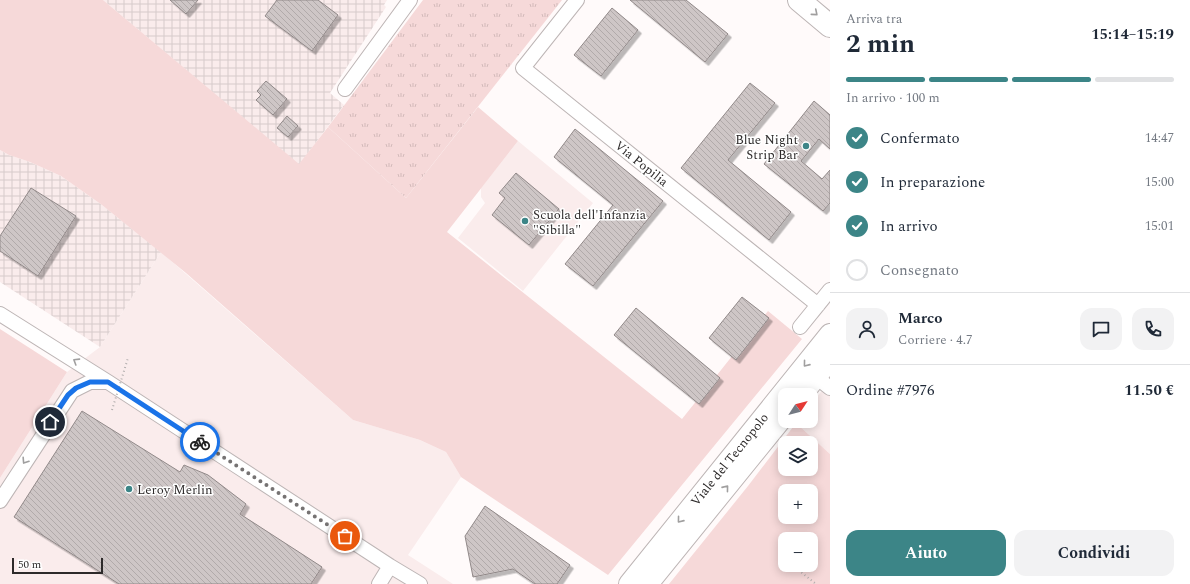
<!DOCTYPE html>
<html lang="it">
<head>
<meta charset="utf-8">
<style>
	:root { --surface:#fff; --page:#f2f2f3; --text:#1f2937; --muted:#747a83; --line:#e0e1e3; --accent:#3c8587 }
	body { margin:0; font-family:Spectral,serif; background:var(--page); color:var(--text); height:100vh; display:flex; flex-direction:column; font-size:15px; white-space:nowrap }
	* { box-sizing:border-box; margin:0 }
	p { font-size:13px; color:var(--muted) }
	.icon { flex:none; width:22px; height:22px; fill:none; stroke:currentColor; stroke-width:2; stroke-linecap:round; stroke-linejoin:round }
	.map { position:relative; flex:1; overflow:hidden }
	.sheet { display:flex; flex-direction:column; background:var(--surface); width:360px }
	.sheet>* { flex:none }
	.needle { width:26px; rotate:54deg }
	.buttons { position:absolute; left:778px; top:388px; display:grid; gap:8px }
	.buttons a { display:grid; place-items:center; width:40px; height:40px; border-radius:8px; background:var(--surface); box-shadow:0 2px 10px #0003; font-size:20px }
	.scale { position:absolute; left:12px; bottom:10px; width:91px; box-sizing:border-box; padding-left:4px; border:2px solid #2d2a2a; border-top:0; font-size:11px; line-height:14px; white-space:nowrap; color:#2d2a2a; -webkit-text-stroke:3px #fff; paint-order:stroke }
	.pin { position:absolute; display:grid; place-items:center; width:34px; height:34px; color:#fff; margin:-17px; border:2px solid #fff; border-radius:50%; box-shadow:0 1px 4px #0007 }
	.courier { position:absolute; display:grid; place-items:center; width:40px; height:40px; margin:-20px; border:3px solid #1a73e8; border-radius:50%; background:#fff; color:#222; box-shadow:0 1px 5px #0007 }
	.headline em { font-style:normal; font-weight:700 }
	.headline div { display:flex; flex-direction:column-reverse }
	.headline { display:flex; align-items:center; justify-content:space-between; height:68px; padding:0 16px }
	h1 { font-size:26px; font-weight:700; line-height:30px }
	.bar { display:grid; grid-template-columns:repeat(4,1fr); gap:6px 4px; align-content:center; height:48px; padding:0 16px }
	.bar i { height:5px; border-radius:3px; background:var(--line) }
	.bar .active { background:var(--accent) }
	.bar p { grid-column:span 4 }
	.line { display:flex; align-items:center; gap:10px; padding:0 16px; border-top:1px solid var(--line) }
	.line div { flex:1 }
	.round { display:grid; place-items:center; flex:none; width:42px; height:42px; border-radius:12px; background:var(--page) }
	ol { padding:0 16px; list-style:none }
	li { display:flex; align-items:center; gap:12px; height:44px }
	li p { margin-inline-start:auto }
	li .icon { padding:4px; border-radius:50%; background:var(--accent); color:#fff; stroke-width:4 }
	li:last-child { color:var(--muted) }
	li i { width:22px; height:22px; border:2px solid var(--line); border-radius:50% }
	.action { display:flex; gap:8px; margin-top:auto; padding:8px 16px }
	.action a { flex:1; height:46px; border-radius:12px; background:var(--accent); color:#fff; font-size:16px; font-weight:700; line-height:46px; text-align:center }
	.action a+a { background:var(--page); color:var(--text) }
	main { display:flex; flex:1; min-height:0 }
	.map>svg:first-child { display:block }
</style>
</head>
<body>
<main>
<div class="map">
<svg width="830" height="584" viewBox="0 0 830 584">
	<defs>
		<pattern id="industrial-grid" width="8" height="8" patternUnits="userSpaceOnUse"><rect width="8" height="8" fill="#faecec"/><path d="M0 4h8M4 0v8" fill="none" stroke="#d7cbcb"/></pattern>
		<pattern id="park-tufts" width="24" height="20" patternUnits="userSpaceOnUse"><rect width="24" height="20" fill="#f6d9d9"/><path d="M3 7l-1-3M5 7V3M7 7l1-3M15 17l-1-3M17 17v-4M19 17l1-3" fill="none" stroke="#d3baba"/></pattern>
		<pattern id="building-back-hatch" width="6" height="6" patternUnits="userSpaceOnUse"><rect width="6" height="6" fill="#cec6c6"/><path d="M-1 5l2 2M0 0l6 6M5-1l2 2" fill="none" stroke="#b1aaaa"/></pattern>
		<filter id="shadow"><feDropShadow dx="3.5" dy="3.5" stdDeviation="0" flood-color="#0004"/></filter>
	</defs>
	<rect width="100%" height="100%" fill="#fffafa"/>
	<path fill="#faecec" d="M518 141 593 203 523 291 458 238 485 203 481 197V188Z
		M161 252 353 420 420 440 446 452 461 477 408 555 453 584H0V478L67 372 100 347Z
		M830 381V454L796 423 797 421H811V404Z"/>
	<path fill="url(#industrial-grid)" d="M103 0H387L384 5 386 7 330 93 344 105 299 165Z
		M0 150 9 155 30 162 61 176 102 205 161 252 100 347 0 282Z"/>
	<path fill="#f6d9d9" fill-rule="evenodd" d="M0 0H103L299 164 328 127 406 198 478 107 518 141 447 232 682 419 768 311 802 339 608 575 461 477 446 452 420 440 353 420 186 273 102 205 61 176 30 162 9 155 0 150Z
		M0 329 67 372 0 478Z
		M796 423 830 454V584H669L748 486ZM785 443H811V469H785ZM785 491H811V517H785ZM785 539H811V565H785Z"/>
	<path fill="url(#park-tufts)" d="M423 0H562L406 198 328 127Z"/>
	<path fill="url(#building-back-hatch)" stroke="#918989" filter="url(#shadow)" d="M170 0H198L186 14Z
		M277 0H318L338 15 312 51 265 16Z
		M630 0H686L728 34 705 62Z
		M612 8 638 30 601 76 574 55Z
		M266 81 287 99 273 115 256 100 261 95 257 91Z
		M750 83 775 103 728 160 791 212 769 240 681 168Z
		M814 101 830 115V149L819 139 801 161 822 179 830 170V203L823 211 764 164Z
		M287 116 298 126 288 137 277 128Z
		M575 129 663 201 593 286 565 264 613 205 554 157Z
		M516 173 559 209 529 245 492 215 505 198 499 193Z
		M31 188 76 216 38 276 0 251V236Z
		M742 297 769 318 736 360 709 338Z
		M636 308 720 378 699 404 614 335Z
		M82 411 180 472 184 465 208 475 246 504 240 514 322 567 311 584H119L14 517Z
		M485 506 570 565 557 584H535L513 569 473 577 465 536Z"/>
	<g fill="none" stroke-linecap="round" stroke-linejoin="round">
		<g stroke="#bdb5b5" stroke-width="16">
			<path id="street" d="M577 0 523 68 818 305
				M345 89 410 0
				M0 314 108 382 390 566 420 584
				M800 327 830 290
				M816 377 830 388
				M0 501 72 391 90 382H108
				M379 584 390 566"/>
		</g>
		<g stroke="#bdb5b5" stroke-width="22">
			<path id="secondary" d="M802 395 830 360
				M629 584 830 334
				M648 584 785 415"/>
		</g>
		<g stroke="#bdb5b5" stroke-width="24">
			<path id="primary" d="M799 0 830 26"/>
		</g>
		<path stroke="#b2aeae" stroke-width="2" stroke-dasharray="1 3" stroke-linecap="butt" d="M781 556 785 559
			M792 565 816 584"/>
		<use href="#street" stroke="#fff" stroke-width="14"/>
		<use href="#secondary" stroke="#fff" stroke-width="20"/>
		<use href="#primary" stroke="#fff" stroke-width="22"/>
		<path stroke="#b2aeae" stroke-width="2" stroke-dasharray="1 3" stroke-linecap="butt" d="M112 410 128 358"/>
	</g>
	<defs><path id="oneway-chevron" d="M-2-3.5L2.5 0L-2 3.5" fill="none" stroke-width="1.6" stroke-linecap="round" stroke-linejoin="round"/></defs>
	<g stroke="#a09f9f">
		<use href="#oneway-chevron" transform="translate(815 13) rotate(40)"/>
		<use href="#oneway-chevron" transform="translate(76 361) rotate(-148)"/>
		<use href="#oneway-chevron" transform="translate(806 364) rotate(129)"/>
		<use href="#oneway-chevron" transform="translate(25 461) rotate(123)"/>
		<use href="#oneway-chevron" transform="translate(726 488) rotate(-51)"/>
		<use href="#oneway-chevron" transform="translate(680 520) rotate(129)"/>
	</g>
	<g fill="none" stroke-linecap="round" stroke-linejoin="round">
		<path stroke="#767373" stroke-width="4" stroke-dasharray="0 7.2" d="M200 442 345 536"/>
		<path stroke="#1a73e8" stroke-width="5" d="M50 422 68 395 76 388 90 382H108L200 442"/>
	</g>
	<g fill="#3c8587" stroke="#fff" stroke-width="1.5">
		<circle cx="806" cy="146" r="4"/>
		<circle cx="525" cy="221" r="4"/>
		<circle cx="129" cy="489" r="4"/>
	</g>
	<g text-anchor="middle" stroke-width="3" stroke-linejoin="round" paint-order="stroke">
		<g font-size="13" fill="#2d2a2a" stroke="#fff" text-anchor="start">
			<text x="798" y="144" text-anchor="end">Blue Night<tspan x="798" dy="15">Strip Bar</tspan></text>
			<text x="533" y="219">Scuola dell'Infanzia<tspan x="533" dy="15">"Sibilla"</tspan></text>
			<text x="137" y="494">Leroy Merlin</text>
		</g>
		<g font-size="13" fill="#2d2a2a" stroke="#fff">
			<text transform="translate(642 163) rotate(39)" y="5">Via Popilia</text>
			<text transform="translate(729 459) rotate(-51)" y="5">Viale del Tecnopolo</text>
		</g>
	</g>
</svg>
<div class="buttons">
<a><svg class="needle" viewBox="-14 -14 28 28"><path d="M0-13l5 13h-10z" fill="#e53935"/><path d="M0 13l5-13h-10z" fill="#747a83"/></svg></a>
<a><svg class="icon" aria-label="layers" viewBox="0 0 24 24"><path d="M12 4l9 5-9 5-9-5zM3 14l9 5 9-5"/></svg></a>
<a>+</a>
<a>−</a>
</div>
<div class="scale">50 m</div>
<div class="pin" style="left:345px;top:536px;background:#ea580c"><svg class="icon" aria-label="bag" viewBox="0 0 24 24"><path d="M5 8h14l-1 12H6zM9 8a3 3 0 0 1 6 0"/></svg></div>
<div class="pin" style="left:50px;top:422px;background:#1f2937"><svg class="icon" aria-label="home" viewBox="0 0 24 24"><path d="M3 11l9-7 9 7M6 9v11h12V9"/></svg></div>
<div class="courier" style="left:200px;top:442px"><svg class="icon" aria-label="bike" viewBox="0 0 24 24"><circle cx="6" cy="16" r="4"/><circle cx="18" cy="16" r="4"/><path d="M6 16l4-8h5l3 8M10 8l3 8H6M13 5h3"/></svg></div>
</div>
<section class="sheet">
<div class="headline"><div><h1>2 min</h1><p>Arriva tra</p></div><em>15:14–15:19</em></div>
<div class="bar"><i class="active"></i><i class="active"></i><i class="active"></i><i></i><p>In arrivo · 100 m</p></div>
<ol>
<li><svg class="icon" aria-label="check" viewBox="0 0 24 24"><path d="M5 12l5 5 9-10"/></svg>Confermato<p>14:47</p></li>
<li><svg class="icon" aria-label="check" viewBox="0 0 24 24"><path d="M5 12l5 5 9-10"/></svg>In preparazione<p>15:00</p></li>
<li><svg class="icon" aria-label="check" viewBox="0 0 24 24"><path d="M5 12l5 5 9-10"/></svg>In arrivo<p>15:01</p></li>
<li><i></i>Consegnato</li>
</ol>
<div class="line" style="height:72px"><a class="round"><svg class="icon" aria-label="person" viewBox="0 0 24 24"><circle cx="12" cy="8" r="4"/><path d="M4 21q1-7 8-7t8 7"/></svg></a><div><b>Marco</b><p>Corriere · 4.7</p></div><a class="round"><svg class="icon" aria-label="chat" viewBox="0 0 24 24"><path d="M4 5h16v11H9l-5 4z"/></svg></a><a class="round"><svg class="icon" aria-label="phone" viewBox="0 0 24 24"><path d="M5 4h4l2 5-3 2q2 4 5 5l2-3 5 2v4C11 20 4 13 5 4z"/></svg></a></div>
<div class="line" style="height:52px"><div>Ordine #7976</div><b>11.50 €</b></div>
<div class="action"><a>Aiuto</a><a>Condividi</a></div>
</section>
</main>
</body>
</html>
